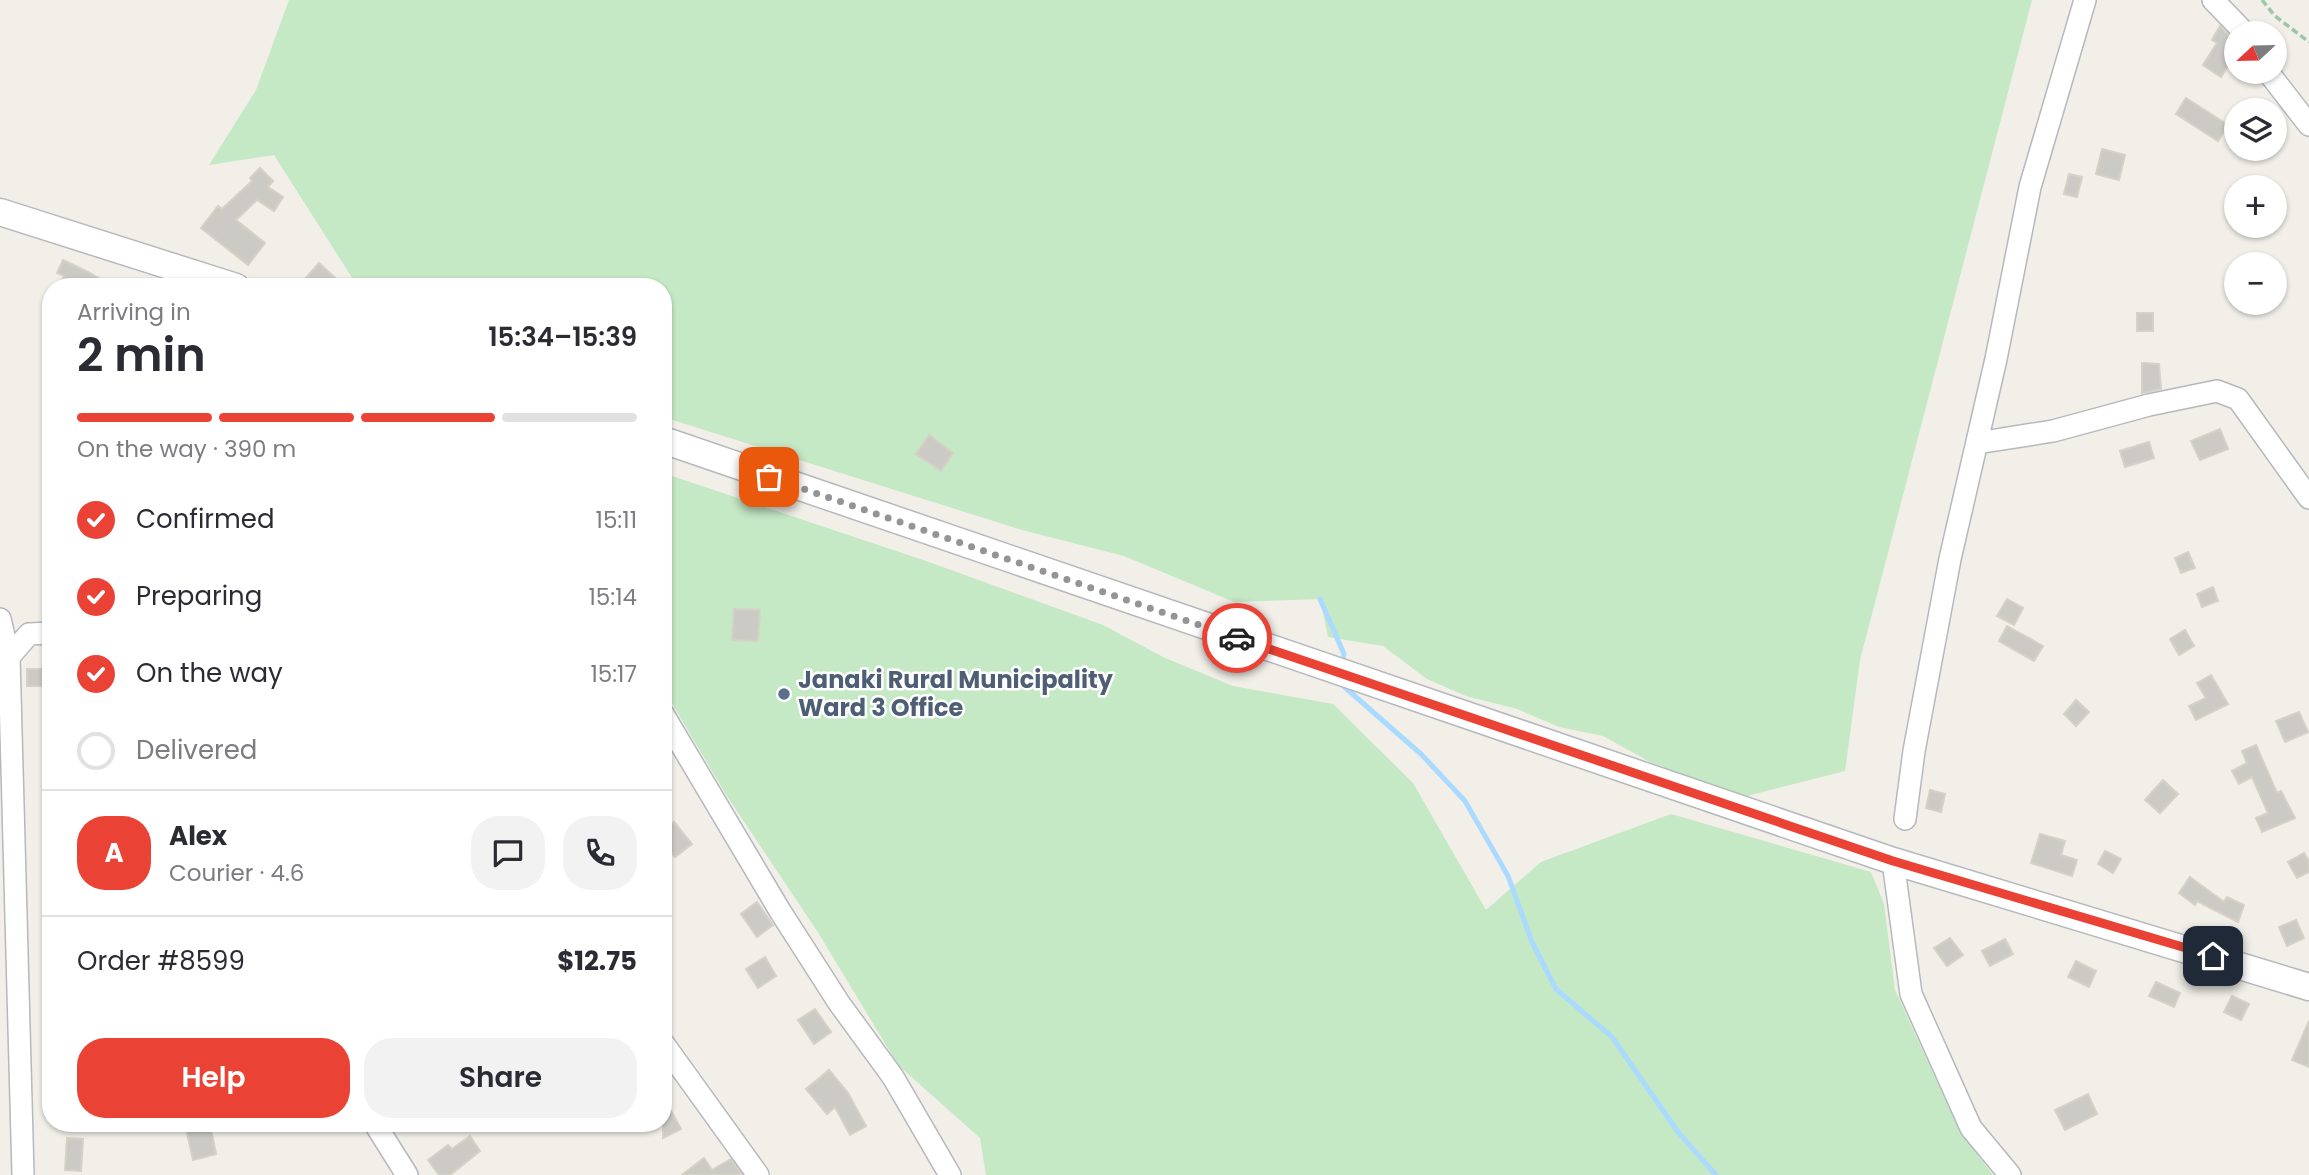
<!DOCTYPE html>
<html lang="en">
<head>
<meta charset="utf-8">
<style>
	:root { --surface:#fff; --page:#f2f2f3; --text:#2b2b33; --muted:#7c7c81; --line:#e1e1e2; --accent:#ea4335 }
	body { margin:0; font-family:Poppins,sans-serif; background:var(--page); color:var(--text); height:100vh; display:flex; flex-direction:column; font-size:26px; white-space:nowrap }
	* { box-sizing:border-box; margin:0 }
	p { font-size:23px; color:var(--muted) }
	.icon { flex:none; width:38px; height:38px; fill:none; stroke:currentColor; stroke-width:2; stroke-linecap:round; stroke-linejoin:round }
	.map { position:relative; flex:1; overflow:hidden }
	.panel { position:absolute; left:42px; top:278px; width:630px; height:854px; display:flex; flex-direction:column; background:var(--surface); border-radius:28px; box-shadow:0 2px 5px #0004 }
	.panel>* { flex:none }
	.needle { width:46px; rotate:248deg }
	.fabs { position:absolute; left:2224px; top:21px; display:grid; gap:14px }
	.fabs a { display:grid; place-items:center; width:63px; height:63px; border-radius:50%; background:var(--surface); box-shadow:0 2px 5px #0004; font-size:35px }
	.pin { position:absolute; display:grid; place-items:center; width:60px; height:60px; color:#fff; margin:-30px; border-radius:14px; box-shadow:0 4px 10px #0006 }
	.courier { position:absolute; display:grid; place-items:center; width:70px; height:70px; margin:-35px; border:5px solid #ea4335; border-radius:50%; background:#fff; color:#222; box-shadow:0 2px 9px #0007 }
	.headline em { font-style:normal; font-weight:600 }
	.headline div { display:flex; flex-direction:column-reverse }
	.headline { display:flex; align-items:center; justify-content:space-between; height:119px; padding:0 35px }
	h1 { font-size:46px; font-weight:600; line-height:52px }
	.bar { display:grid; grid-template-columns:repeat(4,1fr); gap:10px 7px; align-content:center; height:84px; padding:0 35px }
	.bar i { height:9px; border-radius:5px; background:var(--line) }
	.bar .on { background:var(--accent) }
	.bar p { grid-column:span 4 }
	.line { display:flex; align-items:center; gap:18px; padding:0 35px; border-top:2px solid var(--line) }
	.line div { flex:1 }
	.round { display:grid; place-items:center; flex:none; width:74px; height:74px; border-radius:28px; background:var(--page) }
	ol { padding:0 35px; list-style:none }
	li { display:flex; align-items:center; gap:21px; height:77px }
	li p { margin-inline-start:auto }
	li .icon { padding:7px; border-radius:50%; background:var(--accent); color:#fff; stroke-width:4 }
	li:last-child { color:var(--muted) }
	li i { width:38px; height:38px; border:4px solid var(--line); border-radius:50% }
	.cta { display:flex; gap:14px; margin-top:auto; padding:14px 35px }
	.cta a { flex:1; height:80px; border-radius:28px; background:var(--accent); color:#fff; font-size:28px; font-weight:600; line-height:80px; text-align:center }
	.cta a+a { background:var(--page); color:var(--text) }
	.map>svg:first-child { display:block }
</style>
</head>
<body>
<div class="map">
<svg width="2309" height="1175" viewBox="0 0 2309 1175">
	<rect width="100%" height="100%" fill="#f1efe8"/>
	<path fill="#c5e8c5" d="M289 0H2032L1860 660 1845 771 1743 797 1650 762 1603 736 1559 727 1517 709 1466 696 1427 679 1383 646 1328 637 1320 599 1234 602 1124 556 1022 530 663 417V287H358L274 155 209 165 256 90Z
		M663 473 929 562 1103 625 1165 658 1233 686 1333 704 1413 783 1486 910 1541 862 1671 814 1871 872 1884 904 1895 990 1960 1132 1993 1175H986L980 1138 898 1065 819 934 725 793 663 688Z"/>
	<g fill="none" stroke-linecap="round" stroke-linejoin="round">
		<path stroke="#aadaff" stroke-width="5" d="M1320 599 1344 654 1343 658
			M1341 684 1421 754 1465 801 1508 876 1532 942 1556 989 1612 1037 1678 1132 1716 1175"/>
	</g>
	<path fill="#cccac5" stroke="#d6d1c6" stroke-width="2" d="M2220 26 2236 43V52L2221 77 2203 65 2217 43 2212 40Z
		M2186 98 2228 125 2218 141 2176 114Z
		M2102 149 2125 155 2119 180 2096 174Z
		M260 168 273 181 268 187 283 197 274 211 257 200 236 220 265 243 248 265 201 228 218 206 222 209 252 181 250 178Z
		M2069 174 2082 177 2077 197 2064 194Z
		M63 260 88 272 114 287H59L64 276 57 273Z
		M319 263 345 287H298Z
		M2137 313H2153V331H2137Z
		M2142 363 2159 364 2161 389 2142 393Z
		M2220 429 2228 449 2200 460 2191 441Z
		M929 435 953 453 941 471 916 454Z
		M2149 442 2154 458 2125 467 2120 451Z
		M2188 552 2195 568 2181 573 2175 558Z
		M2213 587 2218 601 2202 607 2197 594Z
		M2007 599 2023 608 2014 625 1997 616Z
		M734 609 760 610 758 641 732 640Z
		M2007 626 2043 646 2034 661 1999 641Z
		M2185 630 2194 646 2179 655 2170 639Z
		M27 669H42V686H27Z
		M2211 675 2228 704 2196 720 2189 706 2206 698 2197 683Z
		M2076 700 2089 712 2076 726 2064 714Z
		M2299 712 2308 732 2285 742 2276 721Z
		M2256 745 2277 793 2281 791 2295 818 2262 832 2256 818 2268 813 2252 777 2239 784 2232 771 2247 763 2242 751Z
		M2163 780 2178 794 2160 813 2145 800Z
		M1930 790 1945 794 1941 812 1926 808Z
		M674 822 692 844 675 857 663 842V831Z
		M2040 834 2065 841 2061 855 2077 860 2072 876 2031 863Z
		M2105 851 2121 859 2113 873 2098 864Z
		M2304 853 2309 861V872L2297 878 2288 862Z
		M2190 877 2224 902 2227 897 2244 905 2238 922 2197 901 2195 905 2179 893Z
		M757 902 773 925 757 937 741 914Z
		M2296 920 2304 938 2287 946 2279 927Z
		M1950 938 1963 955 1947 966 1934 948Z
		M2005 939 2013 954 1990 966 1982 951Z
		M765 957 776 976 758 988 746 969Z
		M2076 961 2096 971 2089 987 2068 977Z
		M2156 982 2180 993 2174 1007 2149 996Z
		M2232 996 2249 1004 2241 1020 2224 1012Z
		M815 1009 831 1032 814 1044 798 1020Z
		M2309 1021V1067L2292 1060Z
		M829 1070 848 1093 866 1126 850 1135 835 1107 827 1114 806 1089Z
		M2088 1094 2097 1114 2065 1130 2055 1110Z
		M663 1096 681 1129 663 1138Z
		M185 1124H210L216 1154 193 1160Z
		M470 1136 480 1151 450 1175H439L428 1160 448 1145 452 1149Z
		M67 1138 83 1139 81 1171 65 1170Z
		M704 1158 712 1170 731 1159 742 1175H682Z"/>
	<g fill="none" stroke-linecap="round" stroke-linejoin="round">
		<g stroke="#b5b8bc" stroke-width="24">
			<path id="minor" d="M2213 0 2245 33
				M2268 72 2309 125
				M1977 443 2053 431 2149 405 2217 391 2238 399 2309 498
				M0 619 9 657
				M663 714 780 911 839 1003 893 1077 950 1175
				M1905 819 1914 751 1950 559 1996 359 2030 187 2085 0
				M1893 861 1911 994 1971 1128 2010 1175
				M663 1043 758 1175
				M375 1124 407 1175
				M23 1175 9 657 29 634 51 633"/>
		</g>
		<g stroke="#b5b8bc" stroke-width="29">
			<path id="tertiary" d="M0 212 236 287
				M663 440 1893 861 2309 987"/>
		</g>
		<path stroke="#9cc7a9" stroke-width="3.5" stroke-dasharray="7 3.5" stroke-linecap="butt" d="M2262 0 2275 16 2309 42"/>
		<use href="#minor" stroke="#fff" stroke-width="21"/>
		<use href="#tertiary" stroke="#fff" stroke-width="26"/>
	</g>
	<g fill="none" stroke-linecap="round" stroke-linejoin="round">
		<path stroke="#929495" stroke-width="7" stroke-dasharray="0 12.6" d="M769 477 1237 638"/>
		<path stroke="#ea4335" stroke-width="9" d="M1237 638 1893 861 2213 956"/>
	</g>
	<circle fill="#5c6f8a" stroke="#fff" stroke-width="2.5" cx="784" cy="694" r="7"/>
	<g text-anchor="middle" stroke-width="5" stroke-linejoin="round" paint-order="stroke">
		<g font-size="24" font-weight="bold" fill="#4e5e75" stroke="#fff" text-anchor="start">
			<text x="798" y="688">Janaki Rural Municipality<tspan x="798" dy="28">Ward 3 Office</tspan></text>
		</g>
	</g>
</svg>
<div class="fabs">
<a><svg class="needle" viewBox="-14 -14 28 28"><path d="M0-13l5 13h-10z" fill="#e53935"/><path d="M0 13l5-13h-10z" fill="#7c7c81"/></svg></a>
<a><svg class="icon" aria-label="layers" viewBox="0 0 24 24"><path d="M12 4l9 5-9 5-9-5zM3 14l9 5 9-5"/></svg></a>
<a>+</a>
<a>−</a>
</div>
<div class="pin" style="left:769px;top:477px;background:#ea580c"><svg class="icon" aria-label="bag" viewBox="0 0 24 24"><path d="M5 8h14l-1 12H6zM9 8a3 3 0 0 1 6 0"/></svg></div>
<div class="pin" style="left:2213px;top:956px;background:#1f2937"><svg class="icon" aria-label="home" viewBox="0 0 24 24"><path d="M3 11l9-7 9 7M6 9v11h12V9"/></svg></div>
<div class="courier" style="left:1237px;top:638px"><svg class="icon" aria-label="car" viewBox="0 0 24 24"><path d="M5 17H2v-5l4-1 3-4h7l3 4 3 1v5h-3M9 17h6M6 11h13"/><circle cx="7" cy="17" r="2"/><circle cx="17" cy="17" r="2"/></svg></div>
<section class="panel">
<div class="headline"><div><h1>2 min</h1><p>Arriving in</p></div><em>15:34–15:39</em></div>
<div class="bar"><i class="on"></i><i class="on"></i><i class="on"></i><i></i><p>On the way · 390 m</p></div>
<ol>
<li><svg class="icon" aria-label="check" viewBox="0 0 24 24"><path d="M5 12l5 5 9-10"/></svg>Confirmed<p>15:11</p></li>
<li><svg class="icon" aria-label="check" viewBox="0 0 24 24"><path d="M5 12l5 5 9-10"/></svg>Preparing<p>15:14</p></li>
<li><svg class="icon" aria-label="check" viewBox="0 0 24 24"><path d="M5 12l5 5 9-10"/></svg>On the way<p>15:17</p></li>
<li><i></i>Delivered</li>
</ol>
<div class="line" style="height:126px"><b class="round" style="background:var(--accent);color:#fff">A</b><div><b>Alex</b><p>Courier · 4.6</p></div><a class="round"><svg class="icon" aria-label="chat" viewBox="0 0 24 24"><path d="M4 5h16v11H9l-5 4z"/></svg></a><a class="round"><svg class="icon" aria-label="phone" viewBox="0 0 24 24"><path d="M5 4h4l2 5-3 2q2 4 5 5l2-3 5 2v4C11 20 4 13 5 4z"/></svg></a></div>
<div class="line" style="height:91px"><div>Order #8599</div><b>$12.75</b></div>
<div class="cta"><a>Help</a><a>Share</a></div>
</section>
</div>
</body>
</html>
